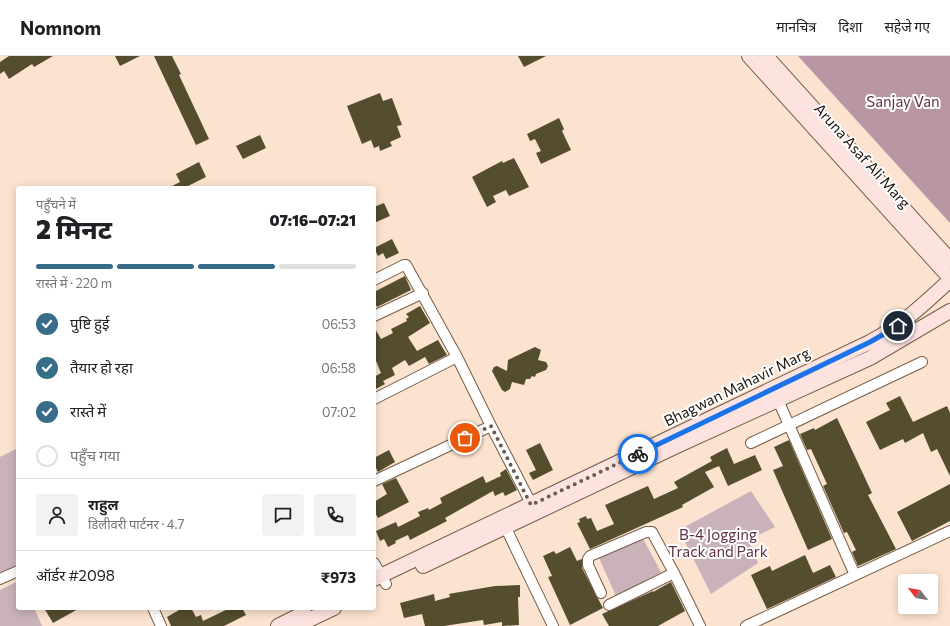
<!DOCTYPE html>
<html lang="hi">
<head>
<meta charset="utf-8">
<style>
	:root { --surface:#fff; --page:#f2f2f2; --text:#202124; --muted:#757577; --line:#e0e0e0; --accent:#386d89 }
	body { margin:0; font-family:Commissioner,"Noto Sans Devanagari",sans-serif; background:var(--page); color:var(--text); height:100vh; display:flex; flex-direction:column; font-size:15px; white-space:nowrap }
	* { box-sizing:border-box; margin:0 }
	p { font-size:13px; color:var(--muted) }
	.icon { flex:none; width:22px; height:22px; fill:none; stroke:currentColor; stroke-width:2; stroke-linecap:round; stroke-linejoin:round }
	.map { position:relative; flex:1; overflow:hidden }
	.side { position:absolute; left:16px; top:130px; width:360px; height:424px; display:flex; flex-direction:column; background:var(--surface); border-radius:4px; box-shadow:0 2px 10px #0003 }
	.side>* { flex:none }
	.needle { width:26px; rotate:301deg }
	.controls { position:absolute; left:898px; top:518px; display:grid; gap:8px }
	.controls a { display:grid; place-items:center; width:40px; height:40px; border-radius:4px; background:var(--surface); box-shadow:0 2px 10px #0003; font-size:20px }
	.pin { position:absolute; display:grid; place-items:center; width:34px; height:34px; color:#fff; margin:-17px; border:2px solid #fff; border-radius:50%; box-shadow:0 1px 4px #0007 }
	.courier { position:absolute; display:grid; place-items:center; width:40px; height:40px; margin:-20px; border:3px solid #1a73e8; border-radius:50%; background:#fff; color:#222; box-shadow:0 1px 5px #0007 }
	.overview em { font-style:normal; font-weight:800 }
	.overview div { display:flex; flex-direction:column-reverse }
	.overview { display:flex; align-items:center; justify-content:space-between; height:68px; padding:0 20px }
	h1 { font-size:26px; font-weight:800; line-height:30px }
	.bar { display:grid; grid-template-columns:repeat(4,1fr); gap:6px 4px; align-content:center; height:48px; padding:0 20px }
	.bar i { height:5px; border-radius:3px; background:var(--line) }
	.bar .active { background:var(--accent) }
	.bar p { grid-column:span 4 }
	.line { display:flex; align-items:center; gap:10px; padding:0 20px; border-top:1px solid var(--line) }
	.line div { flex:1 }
	.round { display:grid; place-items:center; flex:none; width:42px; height:42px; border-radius:4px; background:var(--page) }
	ol { padding:0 20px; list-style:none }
	li { display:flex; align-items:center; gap:12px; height:44px }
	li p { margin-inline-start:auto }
	li .icon { padding:4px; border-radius:50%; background:var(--accent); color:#fff; stroke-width:4 }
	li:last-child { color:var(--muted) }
	li i { width:22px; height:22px; border:2px solid var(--line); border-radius:50% }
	header { display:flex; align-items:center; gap:24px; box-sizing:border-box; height:56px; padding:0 20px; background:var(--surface); border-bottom:1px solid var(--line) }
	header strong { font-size:19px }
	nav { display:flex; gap:22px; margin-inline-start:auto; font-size:14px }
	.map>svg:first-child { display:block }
</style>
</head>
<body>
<header>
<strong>Nomnom</strong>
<nav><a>मानचित्र</a><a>दिशा</a><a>सहेजे गए</a></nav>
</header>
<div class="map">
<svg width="950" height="570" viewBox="0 0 950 570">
	<rect width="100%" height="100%" fill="#fbe3cf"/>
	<path fill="#cab2ba" d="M18 392V508L0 517V401Z
		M751 435 775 471 748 484 758 507 711 538 679 474Z
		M642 481 661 516 616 540 599 502Z
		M18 525V552H34L42 570H0V534Z"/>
	<path fill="#b996a4" d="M798 0H950V167Z"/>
	<path fill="#544d2e" d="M9 0H53L34 11 32 8 9 23 4 15 0 18V6Z
		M115 0H140L120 10Z
		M154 0H172L181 18 179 19 209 83 196 89Z
		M518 0H546L524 11Z
		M380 37 383 45 392 42 402 69 397 70 401 81 390 86 392 90 380 95 379 90 374 92 371 84 362 88 347 50Z
		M559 62 564 73 562 75 571 94 541 108 536 97 541 95 535 83 530 85 527 78Z
		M260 79 266 92 243 103 236 90Z
		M514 102 529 131 509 140 506 134 493 140 496 146 487 151 472 121 502 105 503 107Z
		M199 106 206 121 184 132H168L180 126 176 118Z
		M384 147 390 160 374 167V151Z
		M392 183 399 197 386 203 383 197 378 200 374 192Z
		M405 220 411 234 377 251 374 245V236Z
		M420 250 430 267 408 281 417 295 438 284 447 299 429 308 425 301 409 310 405 304 392 312 395 319 383 325 385 328 374 334V321L381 317 374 300V271L381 283 393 277 391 273 407 265 406 263 409 261 406 258Z
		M535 291 541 294 538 304 546 306 548 310 546 314 536 318 535 321 532 320 530 323H526L524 329 512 326 510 333 505 336 502 334 492 315 494 311 497 310 507 315 508 304Z
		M900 340 913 366 947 350 950 357V420L937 393 931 396 923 377 905 387 903 383 880 394 866 366 890 354 886 347Z
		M837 362 872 437 868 439 896 493 858 510 852 496 856 494 847 476 844 477 823 430 827 428 811 393 807 394 800 378 814 372 815 374Z
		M789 384 832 483 808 494 773 414 783 410 774 391Z
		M540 387 553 414 533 424 529 417 536 414 526 394Z
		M727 392 734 408 755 399 762 414 728 430 719 410 705 416 714 431 682 449 683 451 590 493 577 467 580 466 579 463 586 460 587 463 591 462 597 475 614 468 605 449 648 430 654 443 678 432 674 426 712 405 710 401Z
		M389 394 395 406 378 416 374 408V402Z
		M506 413 517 434 505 440 503 436 495 440 493 435 445 462 447 465 410 484 408 479 395 485 396 487 388 491 384 483 380 485 376 475 396 466 398 471 420 460 418 456 428 452 429 454 442 447 440 442 483 420 486 427 501 420 500 417Z
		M396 422 409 446 378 462 374 455V446L387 438 382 428Z
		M950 428V465L912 485 897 456Z
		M570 491 577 505 582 503V512L603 552 570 569 548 521 552 520 543 500 554 495 556 498Z
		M805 499 813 517 830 509 836 521 767 553 751 519 770 510 772 515Z
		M671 526 685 555 658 570H609L602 558 653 535V536Z
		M520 529V541H518L519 569 502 570V566L484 569 483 564 444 570H425L422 558 404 562 400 547 434 538 435 545 450 541 449 538 454 537 495 530Z
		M44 552H80L53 567Z
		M178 552H191L196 561 201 559 203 565 230 552H242L246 559 224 570H171L167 561 179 554Z"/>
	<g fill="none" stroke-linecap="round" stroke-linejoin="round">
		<g stroke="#775d47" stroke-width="12">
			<path id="street" d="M374 224 404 209H406L457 301 491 370 534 453
				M374 260 423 237
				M374 343 457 301
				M778 344 855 519
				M751 387 922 306
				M374 425 491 370
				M503 466 553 570
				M374 507 386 528
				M0 523 18 515
				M601 537 588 509V503L590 500 646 476H652L674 517 700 570
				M609 549 674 517
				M153 552 161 570
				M746 570 950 475"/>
		</g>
		<g stroke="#775d47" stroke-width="16">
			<path id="secondary" d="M749 0 950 222
				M766 0 950 204
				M423 510 679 389 870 302 950 255
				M374 523 870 286C902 269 924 248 950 224
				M278 570 304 557
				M296 570 334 552"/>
		</g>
		<use href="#street" stroke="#fff" stroke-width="10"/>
		<use href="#secondary" stroke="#fde3e0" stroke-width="14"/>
	</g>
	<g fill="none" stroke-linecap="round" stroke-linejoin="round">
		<path stroke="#6b5c4f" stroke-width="4" stroke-dasharray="0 7.2" d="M465 382 491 370 531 449 638 398"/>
		<path stroke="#1a73e8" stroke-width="5" d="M638 398 870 286 898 270"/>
	</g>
	<g text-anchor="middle" stroke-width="4" stroke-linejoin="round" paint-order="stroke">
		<g font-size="15" fill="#613046" stroke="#fff">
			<text x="903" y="51">Sanjay Van</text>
			<text x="718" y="484">B-4 Jogging<tspan x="718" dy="17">Track and Park</tspan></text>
		</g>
		<g font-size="15" fill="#1d130a" stroke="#fff">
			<text transform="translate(862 100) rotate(48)" y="5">Aruna Asaf Ali Marg</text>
			<text transform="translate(737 331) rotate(-26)" y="5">Bhagwan Mahavir Marg</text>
		</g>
	</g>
</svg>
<div class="controls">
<a><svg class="needle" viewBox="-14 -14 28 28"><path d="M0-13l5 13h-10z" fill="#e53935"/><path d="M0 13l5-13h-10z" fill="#757577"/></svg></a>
</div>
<div class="pin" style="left:465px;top:382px;background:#ea580c"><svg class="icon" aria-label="bag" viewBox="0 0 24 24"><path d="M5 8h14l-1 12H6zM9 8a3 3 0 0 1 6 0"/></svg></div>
<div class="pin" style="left:898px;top:270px;background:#1f2937"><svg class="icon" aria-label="home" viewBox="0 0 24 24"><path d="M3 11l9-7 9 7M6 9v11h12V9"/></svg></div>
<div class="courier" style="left:638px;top:398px"><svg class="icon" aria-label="bike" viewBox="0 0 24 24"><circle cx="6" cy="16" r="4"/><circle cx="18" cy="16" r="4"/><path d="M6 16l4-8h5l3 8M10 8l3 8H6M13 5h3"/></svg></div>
<section class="side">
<div class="overview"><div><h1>2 मिनट</h1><p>पहुँचने में</p></div><em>07:16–07:21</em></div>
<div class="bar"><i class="active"></i><i class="active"></i><i class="active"></i><i></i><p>रास्ते में · 220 m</p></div>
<ol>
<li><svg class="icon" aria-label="check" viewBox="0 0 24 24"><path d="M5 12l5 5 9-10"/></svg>पुष्टि हुई<p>06:53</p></li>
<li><svg class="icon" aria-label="check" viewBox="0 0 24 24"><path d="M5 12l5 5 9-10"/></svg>तैयार हो रहा<p>06:58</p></li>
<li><svg class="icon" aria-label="check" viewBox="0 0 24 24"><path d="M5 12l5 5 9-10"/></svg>रास्ते में<p>07:02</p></li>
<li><i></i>पहुँच गया</li>
</ol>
<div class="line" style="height:72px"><a class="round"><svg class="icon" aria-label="person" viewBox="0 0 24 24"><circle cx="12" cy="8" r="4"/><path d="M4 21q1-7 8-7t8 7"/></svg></a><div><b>राहुल</b><p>डिलीवरी पार्टनर · 4.7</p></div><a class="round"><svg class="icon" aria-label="chat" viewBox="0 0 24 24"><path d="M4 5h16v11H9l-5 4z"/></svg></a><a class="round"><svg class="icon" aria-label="phone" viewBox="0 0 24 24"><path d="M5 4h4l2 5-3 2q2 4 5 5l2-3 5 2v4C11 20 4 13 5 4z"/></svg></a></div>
<div class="line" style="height:52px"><div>ऑर्डर #2098</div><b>₹973</b></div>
</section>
</div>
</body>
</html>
